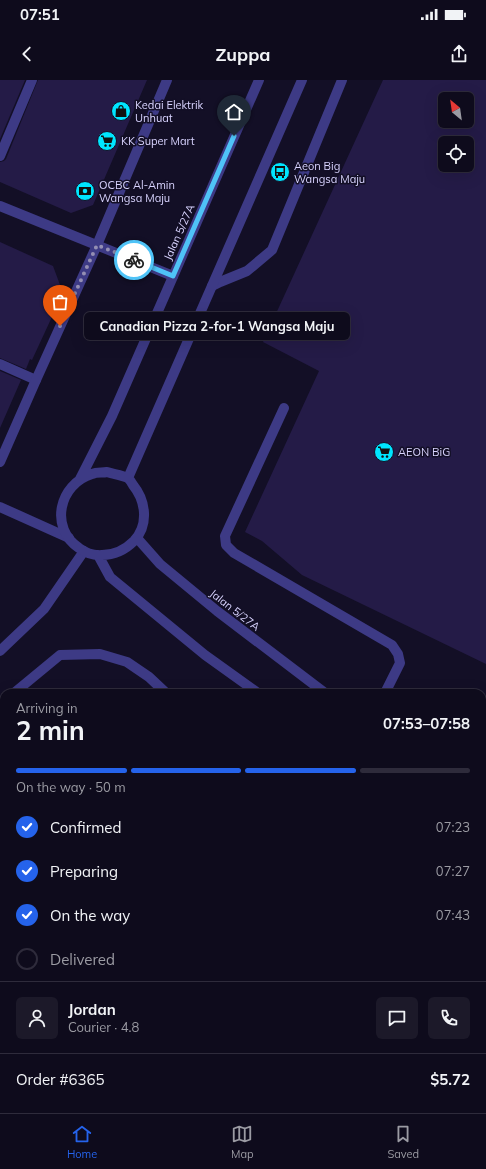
<!DOCTYPE html>
<html lang="en">
<head>
<meta charset="utf-8">
<style>
	:root { --surface:#0e0b1c; --page:#1c1929; --text:#f1f3f6; --muted:#9b9ba3; --line:#2e2b3b; --accent:#2563eb }
	body { margin:0; font-family:Mulish,sans-serif; background:var(--page); color:var(--text); height:100vh; display:flex; flex-direction:column; font-size:15px; white-space:nowrap }
	* { box-sizing:border-box; margin:0 }
	p { font-size:13px; color:var(--muted) }
	.icon { flex:none; width:22px; height:22px; fill:none; stroke:currentColor; stroke-width:2; stroke-linecap:round; stroke-linejoin:round }
	.map { position:relative; flex:1; overflow:hidden }
	.drawer { position:absolute; left:0px; top:609px; width:486px; height:424px; display:flex; flex-direction:column; background:var(--surface); border-radius:12px 12px 0 0; box-shadow:0 4px 16px #0002,0 0 0 1px var(--line) }
	.drawer>* { flex:none }
	.needle { width:26px; rotate:331deg }
	.tools { position:absolute; left:438px; top:12px; display:grid; gap:8px }
	.tools a { display:grid; place-items:center; width:36px; height:36px; border-radius:6px; background:var(--surface); box-shadow:0 4px 16px #0002,0 0 0 1px var(--line); font-size:20px }
	.pin { position:absolute; display:grid; place-items:center; width:34px; height:34px; color:#fff; margin:-41px -17px; border-radius:50% 50% 50% 0; rotate:-45deg; box-shadow:0 0 4px #0007 }
	.pin .icon { rotate:45deg }
	.courier { position:absolute; display:grid; place-items:center; width:40px; height:40px; margin:-20px; border:3px solid #4fc3f7; border-radius:50%; background:#fff; color:#222; box-shadow:0 1px 5px #0007 }
	.bubble { position:absolute; height:28px; border-radius:6px; background:var(--surface); box-shadow:0 4px 16px #0002,0 0 0 1px var(--line); font-size:13px; font-weight:700; line-height:28px; text-align:center }
	.head em { font-style:normal; font-weight:700 }
	.head div { display:flex; flex-direction:column-reverse }
	.head { display:flex; align-items:center; justify-content:space-between; height:68px; padding:0 16px }
	h1 { font-size:26px; font-weight:700; line-height:30px }
	.bar { display:grid; grid-template-columns:repeat(4,1fr); gap:6px 4px; align-content:center; height:48px; padding:0 16px }
	.bar i { height:5px; border-radius:3px; background:var(--line) }
	.bar .on { background:var(--accent) }
	.bar p { grid-column:span 4 }
	.line { display:flex; align-items:center; gap:10px; padding:0 16px; border-top:1px solid var(--line) }
	.line div { flex:1 }
	.round { display:grid; place-items:center; flex:none; width:42px; height:42px; border-radius:6px; background:var(--page) }
	ol { padding:0 16px; list-style:none }
	li { display:flex; align-items:center; gap:12px; height:44px }
	li p { margin-inline-start:auto }
	li .icon { padding:4px; border-radius:50%; background:var(--accent); color:#fff; stroke-width:4 }
	li:last-child { color:var(--muted) }
	li i { width:22px; height:22px; border:2px solid var(--line); border-radius:50% }
	.status { display:flex; justify-content:space-between; align-items:center; height:28px; padding:0 20px; background:var(--surface); direction:ltr }
	.status svg { height:11px; fill:currentColor }
	header { display:flex; justify-content:space-between; align-items:center; height:52px; padding:0 16px; background:var(--surface); font-size:18px; font-weight:700 }
	.menu { display:flex; justify-content:space-around; align-items:center; height:56px; border-top:1px solid var(--line); background:var(--surface); font-size:11px; color:var(--muted) }
	.menu a { display:grid; justify-items:center; gap:2px }
	.menu .on { color:var(--accent) }
	.map>svg:first-child { display:block }
</style>
</head>
<body>
<div class="status"><b>07:51</b><svg viewBox="0 0 49 12"><path d="M0 12V9h3v3zM5 12V6h3v6zM10 12V3h3v9zM15 12V0h3v12zM26 1h20v11H26zM47 4h2v5h-2z"/></svg></div>
<header><svg class="icon" aria-label="back" viewBox="0 0 24 24"><path d="M15 5l-7 7 7 7"/></svg>Zuppa<svg class="icon" aria-label="share" viewBox="0 0 24 24"><path d="M12 15V3M7 8l5-5 5 5M5 13v7h14v-7"/></svg></header>
<div class="map">
<svg width="486" height="1033" viewBox="0 0 486 1033">
	<rect width="100%" height="100%" fill="#130f26"/>
	<path fill="#241b47" fill-rule="evenodd" d="M0 0H25L0 59Z
		M38 0H147L93 125 71 133 0 102V82L4 81 6 79Z
		M383 0H486V584L302 495 262 461 245 452 319 291 263 262ZM445 19H467V41H445ZM445 63H467V85H445Z
		M0 162 53 186 63 213 32 280 30 279 26 289 0 278Z
		M0 291 21 300 0 348Z"/>
	<g fill="none" stroke-linecap="round" stroke-linejoin="round">
		<path stroke="#3d3a85" stroke-width="10" d="M0 76 32 0
			M212 206 220 202 247 191 272 170 342 0
			M0 284 36 300
			M284 328 225 456 226 465 234 473 392 565 398 574 400 583 385 613
			M14 613 60 575 100 574 127 582 149 597 166 613
			M0 626 4 622
			M0 688 4 693
			M482 792 486 794
			M482 953 486 955"/>
		<path stroke="#3d3a85" stroke-width="10" d="M0 126 173 196
			M0 382 36 300 97 165 167 0
			M0 427 69 458
			M0 571 44 529 84 471"/>
		<path stroke="#3d3a85" stroke-width="10" d="M107 392C113 394 122 395 128 398 130 400 132 403 133 405 146 421 149 445 134 461 125 470 115 475 102 475 93 476 86 473 79 468 49 448 59 404 92 394 97 392 102 393 107 392Z
			M128 398 302 0
			M80 399 112 336 259 0
			M137 458 160 484 217 531 325 613
			M98 475 110 497 205 575 258 613
			M482 690 486 692
			M482 732 486 734"/>
	</g>
	<g fill="none" stroke-linecap="round" stroke-linejoin="round">
		<path stroke="#948fb3" stroke-width="4" stroke-dasharray="0 7.2" d="M60 246 97 165 134 180"/>
		<path stroke="#4fc3f7" stroke-width="5" d="M134 180 173 196 234 56"/>
	</g>
	<defs>
		<g id="shop-disc" transform="scale(1)"><circle r="9.5" fill="#00e5ff" stroke="#130f26"/><path d="M-5-2.5h2.3a2.7 3.5 0 0 1 5.4 0H5L5.5 6h-11ZM-1.5-2.5h3a1.5 2.3 0 0 0-3 0Z" fill="#111"/></g>
		<g id="supermarket-disc" transform="scale(1)"><circle r="9.5" fill="#00e5ff" stroke="#130f26"/><path d="M-6-5.5h2.5l.6 2H6L4.5 2H-2.5L-4.4-4H-6ZM-1.5 3.2a1.3 1.3 0 1 0 .1 0ZM3 3.2a1.3 1.3 0 1 0 .1 0Z" fill="#111"/></g>
		<g id="bus-disc" transform="scale(1)"><circle r="9.5" fill="#00e5ff" stroke="#130f26"/><path d="M-5-6H5V4H4V6H2V4H-2V6H-4V4H-5ZM-3.5-4V0h7V-4ZM-3.5 1.2v1.5H-2V1.2ZM2 1.2v1.5H3.5V1.2Z" fill="#111"/></g>
		<g id="bank-disc" transform="scale(1)"><circle r="9.5" fill="#00e5ff" stroke="#130f26"/><path d="M-6-4H6V4H-6ZM0-2.3a2.3 2.3 0 1 0 0 4.6a2.3 2.3 0 1 0 0-4.6Z" fill="#111"/></g>
	</defs>
	<g fill-rule="evenodd">
		<use href="#shop-disc" x="121" y="31"/>
		<use href="#supermarket-disc" x="107" y="61"/>
		<use href="#bus-disc" x="280" y="92"/>
		<use href="#bank-disc" x="85" y="111"/>
		<use href="#supermarket-disc" x="384" y="372"/>
	</g>
	<g text-anchor="middle" stroke-width="3" stroke-linejoin="round" paint-order="stroke">
		<g font-size="11" fill="#d9d4ff" stroke="#130f26" text-anchor="start">
			<text x="135" y="29">Kedai Elektrik<tspan x="135" dy="13">Unhuat</tspan></text>
			<text x="121" y="65">KK Super Mart</text>
			<text x="294" y="90">Aeon Big<tspan x="294" dy="13">Wangsa Maju</tspan></text>
			<text x="99" y="109">OCBC Al-Amin<tspan x="99" dy="13">Wangsa Maju</tspan></text>
			<text x="398" y="376">AEON BiG</text>
		</g>
		<g font-size="11" fill="#d9d4ff" stroke="#130f26">
			<text transform="translate(179 152) rotate(-66)" y="4">Jalan 5/27A</text>
			<text transform="translate(235 530) rotate(38)" y="4">Jalan 5/27A</text>
		</g>
	</g>
</svg>
<div class="tools">
<a><svg class="needle" viewBox="-14 -14 28 28"><path d="M0-13l5 13h-10z" fill="#e53935"/><path d="M0 13l5-13h-10z" fill="#9b9ba3"/></svg></a>
<a><svg class="icon" aria-label="locate" viewBox="0 0 24 24"><circle cx="12" cy="12" r="6"/><path d="M12 2v4M12 18v4M2 12h4M18 12h4"/></svg></a>
</div>
<div class="pin" style="left:60px;top:246px;background:#ea580c"><svg class="icon" aria-label="bag" viewBox="0 0 24 24"><path d="M5 8h14l-1 12H6zM9 8a3 3 0 0 1 6 0"/></svg></div>
<div class="pin" style="left:234px;top:56px;background:#1f2937"><svg class="icon" aria-label="home" viewBox="0 0 24 24"><path d="M3 11l9-7 9 7M6 9v11h12V9"/></svg></div>
<div class="courier" style="left:134px;top:180px"><svg class="icon" aria-label="bike" viewBox="0 0 24 24"><circle cx="6" cy="16" r="4"/><circle cx="18" cy="16" r="4"/><path d="M6 16l4-8h5l3 8M10 8l3 8H6M13 5h3"/></svg></div>
<div class="bubble" style="left:84px;top:232px;width:266px">Canadian Pizza 2-for-1 Wangsa Maju</div>
<section class="drawer">
<div class="head"><div><h1>2 min</h1><p>Arriving in</p></div><em>07:53–07:58</em></div>
<div class="bar"><i class="on"></i><i class="on"></i><i class="on"></i><i></i><p>On the way · 50 m</p></div>
<ol>
<li><svg class="icon" aria-label="check" viewBox="0 0 24 24"><path d="M5 12l5 5 9-10"/></svg>Confirmed<p>07:23</p></li>
<li><svg class="icon" aria-label="check" viewBox="0 0 24 24"><path d="M5 12l5 5 9-10"/></svg>Preparing<p>07:27</p></li>
<li><svg class="icon" aria-label="check" viewBox="0 0 24 24"><path d="M5 12l5 5 9-10"/></svg>On the way<p>07:43</p></li>
<li><i></i>Delivered</li>
</ol>
<div class="line" style="height:72px"><a class="round"><svg class="icon" aria-label="person" viewBox="0 0 24 24"><circle cx="12" cy="8" r="4"/><path d="M4 21q1-7 8-7t8 7"/></svg></a><div><b>Jordan</b><p>Courier · 4.8</p></div><a class="round"><svg class="icon" aria-label="chat" viewBox="0 0 24 24"><path d="M4 5h16v11H9l-5 4z"/></svg></a><a class="round"><svg class="icon" aria-label="phone" viewBox="0 0 24 24"><path d="M5 4h4l2 5-3 2q2 4 5 5l2-3 5 2v4C11 20 4 13 5 4z"/></svg></a></div>
<div class="line" style="height:52px"><div>Order #6365</div><b>$5.72</b></div>
</section>
</div>
<nav class="menu">
<a class="on"><svg class="icon" aria-label="home" viewBox="0 0 24 24"><path d="M3 11l9-7 9 7M6 9v11h12V9"/></svg>Home</a>
<a><svg class="icon" aria-label="map" viewBox="0 0 24 24"><path d="M3 6l6-2 6 2 6-2v14l-6 2-6-2-6 2zM9 4v14M15 6v14"/></svg>Map</a>
<a><svg class="icon" aria-label="saved" viewBox="0 0 24 24"><path d="M7 4h10v16l-5-4-5 4z"/></svg>Saved</a>
</nav>
</body>
</html>
